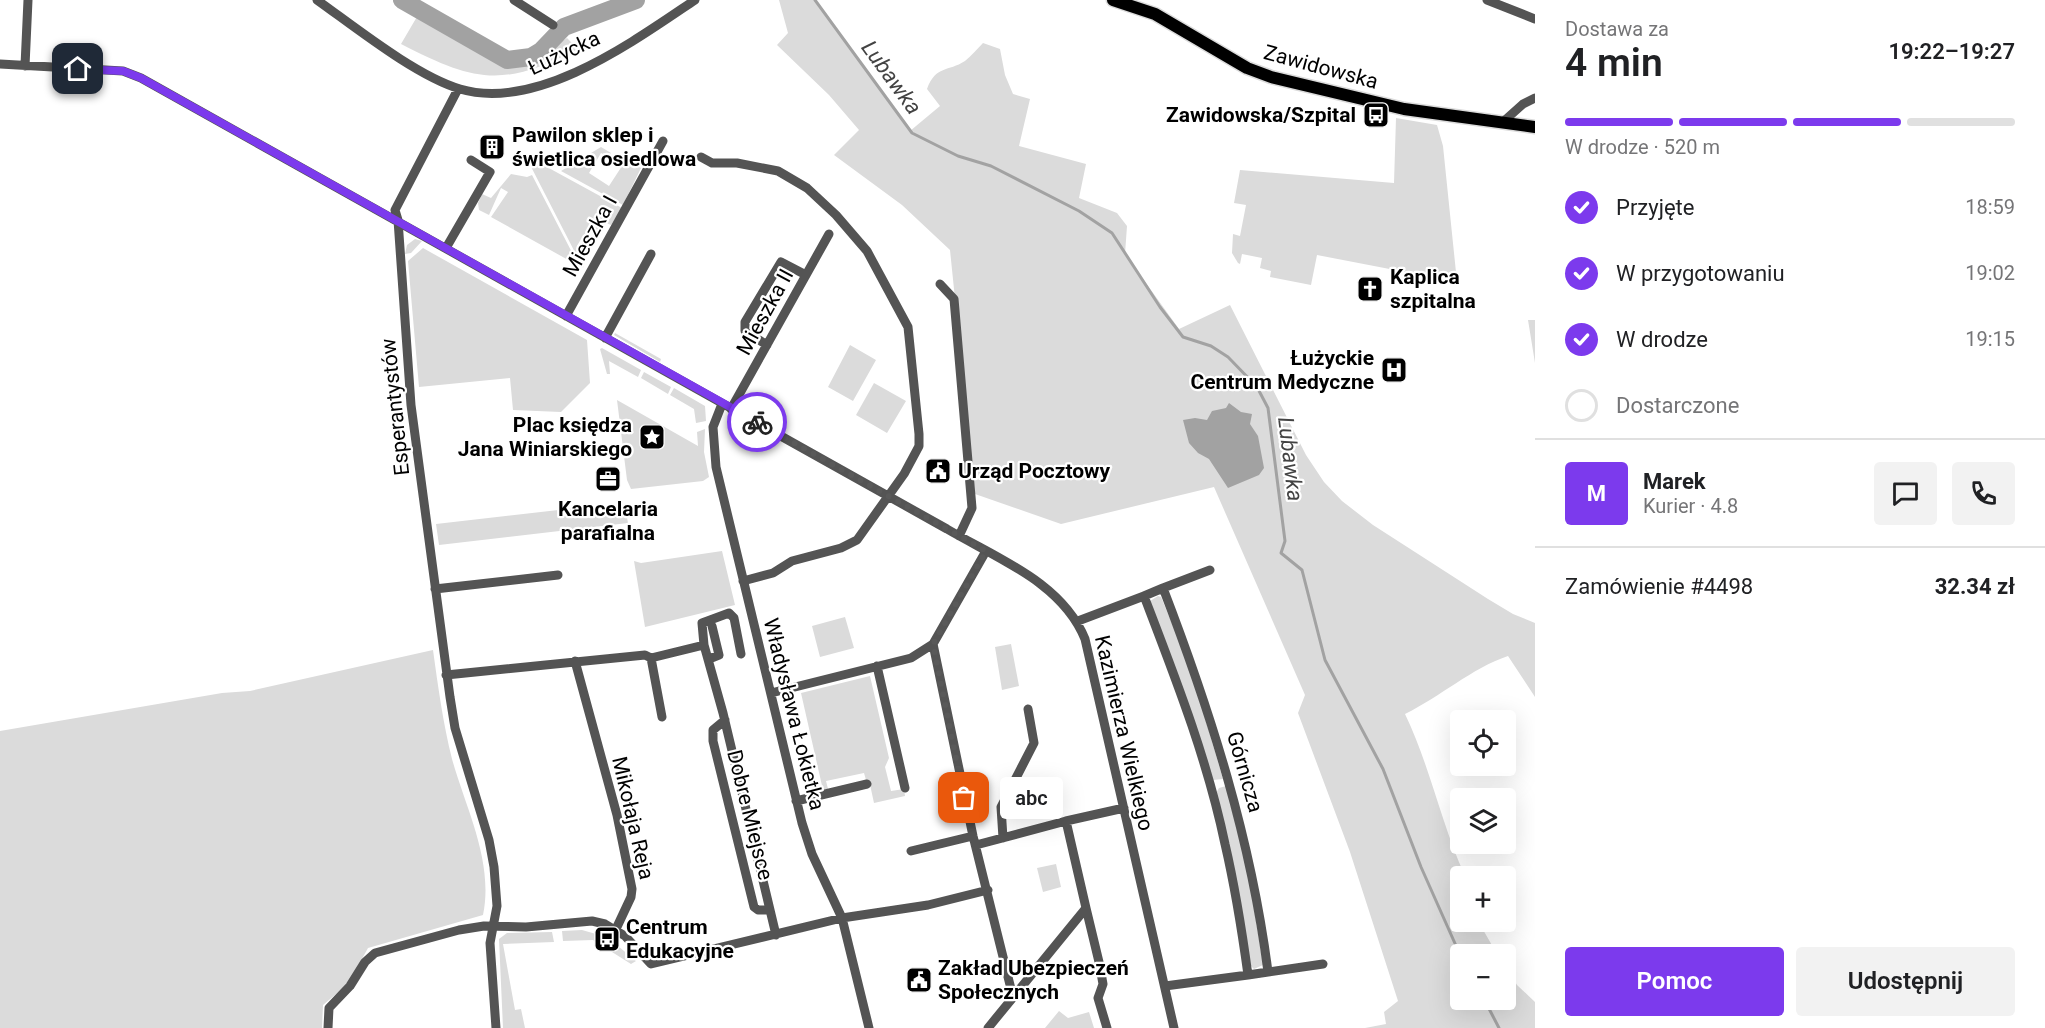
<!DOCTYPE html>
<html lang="pl">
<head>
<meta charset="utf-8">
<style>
	:root { --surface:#fff; --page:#f2f2f2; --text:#202124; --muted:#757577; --line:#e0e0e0; --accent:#7c3aed }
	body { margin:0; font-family:Roboto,sans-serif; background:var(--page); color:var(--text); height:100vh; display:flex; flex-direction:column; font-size:22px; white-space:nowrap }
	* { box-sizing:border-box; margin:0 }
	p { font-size:20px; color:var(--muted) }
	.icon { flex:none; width:33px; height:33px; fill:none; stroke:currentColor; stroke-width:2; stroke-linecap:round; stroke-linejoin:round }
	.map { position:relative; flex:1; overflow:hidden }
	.drawer { display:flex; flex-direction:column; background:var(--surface); width:510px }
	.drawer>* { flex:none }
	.tools { position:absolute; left:1450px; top:710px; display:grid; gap:12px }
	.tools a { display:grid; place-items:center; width:66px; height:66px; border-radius:6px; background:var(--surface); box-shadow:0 6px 24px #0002; font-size:30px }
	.pin { position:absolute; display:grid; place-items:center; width:51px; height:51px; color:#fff; margin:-26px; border-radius:12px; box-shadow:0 3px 9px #0006 }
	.courier { position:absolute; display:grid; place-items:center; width:60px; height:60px; margin:-30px; border:4px solid #7c3aed; border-radius:50%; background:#fff; color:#222; box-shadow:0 2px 8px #0007 }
	.bubble { position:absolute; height:42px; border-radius:6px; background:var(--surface); box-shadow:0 6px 24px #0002; font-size:20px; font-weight:600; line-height:42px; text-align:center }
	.headline em { font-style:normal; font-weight:600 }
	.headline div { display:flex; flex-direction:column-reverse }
	.headline { display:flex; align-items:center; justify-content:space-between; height:102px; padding:0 30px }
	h1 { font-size:39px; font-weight:600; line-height:45px }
	.bar { display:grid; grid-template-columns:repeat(4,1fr); gap:9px 6px; align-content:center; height:72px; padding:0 30px }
	.bar i { height:8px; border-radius:4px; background:var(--line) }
	.bar .current { background:var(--accent) }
	.bar p { grid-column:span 4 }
	.line { display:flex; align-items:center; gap:15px; padding:0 30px; border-top:2px solid var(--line) }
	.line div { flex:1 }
	.round { display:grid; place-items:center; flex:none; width:63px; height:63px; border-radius:6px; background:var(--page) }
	ol { padding:0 30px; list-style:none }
	li { display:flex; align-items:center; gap:18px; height:66px }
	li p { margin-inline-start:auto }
	li .icon { padding:6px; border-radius:50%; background:var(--accent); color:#fff; stroke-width:4 }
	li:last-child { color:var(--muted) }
	li i { width:33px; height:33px; border:3px solid var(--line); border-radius:50% }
	.button { display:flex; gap:12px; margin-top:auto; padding:12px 30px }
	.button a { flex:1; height:69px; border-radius:6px; background:var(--accent); color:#fff; font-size:24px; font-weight:600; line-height:69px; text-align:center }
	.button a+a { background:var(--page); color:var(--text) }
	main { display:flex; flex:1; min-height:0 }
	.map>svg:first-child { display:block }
</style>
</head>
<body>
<main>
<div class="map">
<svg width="1535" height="1028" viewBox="0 0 1535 1028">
	<rect width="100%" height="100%" fill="#fff"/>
	<path fill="#dbdbdb" d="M779 0H815L910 131 940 106 927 89C936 65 948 72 965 61 971 56 977 49 983 43L1000 49 1005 75 1013 94 1030 99 1019 146 1086 164 1079 198 1117 213 1127 226 1125 254 1179 329 1230 305 1306 455 1324 482 1342 501 1373 525 1488 599 1513 614 1535 623V697L1508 656C1472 668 1440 697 1405 714 1430 766 1441 823 1465 876H1461V921H1478L1497 954H1461V999H1506V967L1517 985 1535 1002V1028H1365L1386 1024 1384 1012 1398 1001 1350 852 1298 713 1305 695 1214 487 1061 524 975 494 950 250 902 205 834 155 859 130 829 95 777 45 788 33Z
		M418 15 509 64C534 63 547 52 567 38L578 49C503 88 475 82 401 44Z
		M1396 118 1437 125 1443 146 1457 282 1317 255 1311 285 1270 277 1271 271 1260 268 1262 258 1242 254 1240 264 1238 263 1232 253 1233 234 1240 236 1246 205 1234 203 1240 170 1394 183Z
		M601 147 611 153 608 157 601 153 589 173 609 186 622 166 613 160 615 155 641 168 623 205 561 171Z
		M525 155 622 208 611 225 606 223 599 236 591 231 586 241 581 239 577 246 582 250 580 254 586 258 583 268Z
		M511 174 527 177 532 175 579 266 491 217 508 192 501 188 489 215 479 210 478 203 482 194 491 198Z
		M415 239 422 241 411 253 405 254 407 245Z
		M423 248 587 340 590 383 561 412 513 410 510 378 419 387 408 261Z
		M1528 320H1535V363Z
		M615 333 661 359 660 362 614 335Z
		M850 345 876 360 853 401 828 387Z
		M602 348 641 370 638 377 609 361 610 374H607L600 349Z
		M644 372 671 387 668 394 641 378Z
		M874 383 906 401 887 433 856 415Z
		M674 388 705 406 706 421 696 423 694 409 670 395Z
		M617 400 698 446 697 432 705 429 704 452 709 477 703 481 631 489 627 480Z
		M602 505 604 514 626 512 628 523 439 545 436 524Z
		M722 551 735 605 645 627 634 561 641 563Z
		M1158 596 1161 597 1190 667 1223 779 1213 780 1150 601Z
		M845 617 854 648 820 657 812 626Z
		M1011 644 1019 686 1002 690 995 647Z
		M433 650C438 686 443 723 452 759 466 809 494 862 483 915L368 948 348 984 323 1005 322 1028H0V731L222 693 250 691Z
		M870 676 889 758 885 767 891 791 904 789 905 796 874 803 869 780H866L864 773 826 781 828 789 823 790 801 693Z
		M1226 786 1249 877 1263 965 1254 969 1251 966 1216 793 1219 788Z
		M1056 864 1061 887 1043 892 1037 868Z
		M582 930 603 936 602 938 611 943 612 941 636 961 631 964 593 940 563 941 562 931Z
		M552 932 554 942 503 944 515 1010 521 1009 525 1028H503L499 939 507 933Z
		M1059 1011 1068 1018 1089 1012 1094 1028H1045Z"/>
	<path fill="#a2a2a2" d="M1229 403 1241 412 1252 414 1250 424 1258 436 1264 468 1259 475 1228 488 1209 459 1198 453 1189 443 1183 420 1195 418 1207 420 1212 411 1226 408Z"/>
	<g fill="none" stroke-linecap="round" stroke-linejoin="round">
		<path stroke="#a2a2a2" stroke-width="3" d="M815 0 912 133 958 156 991 166 1079 211 1112 233 1160 307 1183 337 1211 346 1228 357 1257 387 1268 408 1285 541 1281 553 1302 570 1325 660 1383 769 1421 867 1461 957
			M1484 999 1499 1028"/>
		<path stroke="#a2a2a2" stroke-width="18" d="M402 0 507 60 531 57 541 51 564 27 636 0"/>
		<g stroke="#dbdbdb" stroke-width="15">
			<path id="major" d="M1113 0 1155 14 1247 68 1271 77 1404 109 1535 127"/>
		</g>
		<path stroke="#545454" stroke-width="9" d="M317 0C355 27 416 76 460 89 537 112 634 41 695 0
			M514 0 553 25
			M1487 0 1535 19
			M0 64 123 71 141 78 947 529C996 558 1062 582 1085 639L1174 1028
			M25 66 28 0
			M458 89 395 210 398 220 411 405 450 697 455 728 489 840 494 867 497 906 490 943 496 1028
			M1504 121 1523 104 1535 98
			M701 157 712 163H737L778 171 807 188 836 215 867 251 908 327 919 434V446L904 474 857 540 841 548 792 561 773 573 743 581
			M446 248 490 172 471 160
			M940 284 954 299 972 508 959 536
			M566 316 663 141
			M605 338 651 254
			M767 345 745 331V322L781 262 806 275
			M722 404 713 427 716 467 802 823 812 854 842 918 869 1028
			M731 409 829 234
			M1163 588C1211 713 1251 839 1268 972L1248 975C1242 931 1235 887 1225 844 1207 758 1175 677 1144 596Z
			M1163 588 1210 570
			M435 589 558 575
			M1078 621 1144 596
			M933 644 973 836 1013 997
			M704 645 702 623 729 613 734 618 741 654
			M709 659 719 655 712 626
			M575 661 617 815 632 889 631 897 616 929
			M877 666 905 788
			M446 675 645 655 651 658
			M771 693 911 658 933 644 986 551
			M662 717 651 658 704 645 723 713 776 935
			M725 720 713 730V741L754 907 758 910H770
			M796 801 867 784
			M1003 838 1001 807 1034 743 1028 709
			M976 845 1066 821
			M911 851 973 836
			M1086 908 1099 962 1103 984 1098 998 1107 1028
			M1268 972 1323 964
			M1165 986 1248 975
			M328 1028 329 1008 350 986 365 962 375 953 459 930 484 926 526 927 592 921 605 924 625 936 651 964 842 918 928 905 988 890
			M988 1028 1086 908 1066 821 1124 808"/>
		<use href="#major" stroke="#000" stroke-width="12"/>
	</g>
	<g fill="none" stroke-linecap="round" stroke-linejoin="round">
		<path stroke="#595959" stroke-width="6" stroke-dasharray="0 10.8" d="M757 422 986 551 933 644 964 798"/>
		<path stroke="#7c3aed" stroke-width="8" d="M78 69 123 71 141 78 757 422"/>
	</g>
	<defs>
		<g id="bus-square" transform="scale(1.35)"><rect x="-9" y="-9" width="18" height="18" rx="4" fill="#000" stroke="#fff"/><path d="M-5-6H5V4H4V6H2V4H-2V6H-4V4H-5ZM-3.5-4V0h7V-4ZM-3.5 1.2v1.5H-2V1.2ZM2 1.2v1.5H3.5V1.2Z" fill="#fff"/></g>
		<g id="building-square" transform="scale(1.35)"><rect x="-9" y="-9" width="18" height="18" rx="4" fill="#000" stroke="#fff"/><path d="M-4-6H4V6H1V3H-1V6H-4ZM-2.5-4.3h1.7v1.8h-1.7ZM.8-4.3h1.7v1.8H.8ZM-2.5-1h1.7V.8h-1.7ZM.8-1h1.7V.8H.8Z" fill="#fff"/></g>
		<g id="church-square" transform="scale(1.35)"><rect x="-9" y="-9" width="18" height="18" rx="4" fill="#000" stroke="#fff"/><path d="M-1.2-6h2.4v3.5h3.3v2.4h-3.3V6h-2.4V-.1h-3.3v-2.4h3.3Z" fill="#fff"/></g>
		<g id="hospital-square" transform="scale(1.35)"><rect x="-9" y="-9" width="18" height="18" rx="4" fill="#000" stroke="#fff"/><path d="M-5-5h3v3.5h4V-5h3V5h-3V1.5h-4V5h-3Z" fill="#fff"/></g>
		<g id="sight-square" transform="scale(1.35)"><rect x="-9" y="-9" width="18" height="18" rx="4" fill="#000" stroke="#fff"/><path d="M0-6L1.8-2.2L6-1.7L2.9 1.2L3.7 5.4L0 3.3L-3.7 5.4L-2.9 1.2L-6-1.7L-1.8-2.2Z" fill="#fff"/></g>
		<g id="civic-square" transform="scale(1.35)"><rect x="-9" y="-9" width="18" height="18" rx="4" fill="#000" stroke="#fff"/><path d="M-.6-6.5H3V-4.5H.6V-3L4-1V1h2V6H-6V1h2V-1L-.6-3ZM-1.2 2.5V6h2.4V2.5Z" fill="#fff"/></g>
		<g id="office-square" transform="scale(1.35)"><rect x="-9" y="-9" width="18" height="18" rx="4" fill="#000" stroke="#fff"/><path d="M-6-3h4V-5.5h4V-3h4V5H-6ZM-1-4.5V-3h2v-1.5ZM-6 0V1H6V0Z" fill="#fff"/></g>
	</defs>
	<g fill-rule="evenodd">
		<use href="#bus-square" x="1376" y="115"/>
		<use href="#building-square" x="492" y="147"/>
		<use href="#church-square" x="1370" y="289"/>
		<use href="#hospital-square" x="1394" y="370"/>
		<use href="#sight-square" x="652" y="437"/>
		<use href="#civic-square" x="938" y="471"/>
		<use href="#office-square" x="608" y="479"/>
		<use href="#bus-square" x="607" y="939"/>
		<use href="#civic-square" x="919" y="980"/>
	</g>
	<g text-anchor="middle" stroke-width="4.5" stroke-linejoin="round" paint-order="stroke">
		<g font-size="21" fill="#000" stroke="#fff">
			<text transform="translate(564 53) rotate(-25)" y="7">Łużycka</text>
			<text transform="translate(1321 67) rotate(15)" y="7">Zawidowska</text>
			<text transform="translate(590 236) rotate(-61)" y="7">Mieszka I</text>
			<text transform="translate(765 312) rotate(-61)" y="7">Mieszka II</text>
			<text transform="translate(395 407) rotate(-96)" y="7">Esperantystów</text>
			<text transform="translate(794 714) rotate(76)" y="7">Władysława Łokietka</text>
			<text transform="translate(1124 733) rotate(77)" y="7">Kazimierza Wielkiego</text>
			<text transform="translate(1245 772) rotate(74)" y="7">Górnicza</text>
			<text transform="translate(750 815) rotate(76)" y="7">Dobre Miejsce</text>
			<text transform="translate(633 818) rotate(77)" y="7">Mikołaja Reja</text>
		</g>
		<g font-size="21" font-weight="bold" fill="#000" stroke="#fff" text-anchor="start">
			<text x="1356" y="122" text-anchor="end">Zawidowska/Szpital</text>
			<text x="512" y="142">Pawilon sklep i<tspan x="512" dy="24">świetlica osiedlowa</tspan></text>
			<text x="1390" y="284">Kaplica<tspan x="1390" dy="24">szpitalna</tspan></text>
			<text x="1374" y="365" text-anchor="end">Łużyckie<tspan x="1374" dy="24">Centrum Medyczne</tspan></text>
			<text x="632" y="432" text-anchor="end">Plac księdza<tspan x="632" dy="24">Jana Winiarskiego</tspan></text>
			<text x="958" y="478">Urząd Pocztowy</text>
			<text x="608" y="516" text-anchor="middle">Kancelaria<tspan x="608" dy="24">parafialna</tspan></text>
			<text x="626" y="934">Centrum<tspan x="626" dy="24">Edukacyjne</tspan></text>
			<text x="938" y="975">Zakład Ubezpieczeń<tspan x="938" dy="24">Społecznych</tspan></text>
		</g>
		<g font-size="22" font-style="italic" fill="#434343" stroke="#fff">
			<text transform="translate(892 77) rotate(54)" y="8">Lubawka</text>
			<text transform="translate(1291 459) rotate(83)" y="8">Lubawka</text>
		</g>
	</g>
</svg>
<div class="tools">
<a><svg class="icon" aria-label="locate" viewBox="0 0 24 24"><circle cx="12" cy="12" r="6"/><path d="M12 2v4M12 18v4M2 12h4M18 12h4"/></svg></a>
<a><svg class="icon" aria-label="layers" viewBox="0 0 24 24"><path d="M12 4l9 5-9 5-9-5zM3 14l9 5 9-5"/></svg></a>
<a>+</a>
<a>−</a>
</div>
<div class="pin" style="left:964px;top:798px;background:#ea580c"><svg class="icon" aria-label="bag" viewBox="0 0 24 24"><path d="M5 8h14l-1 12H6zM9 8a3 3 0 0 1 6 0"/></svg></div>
<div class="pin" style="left:78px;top:69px;background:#1f2937"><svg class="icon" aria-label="home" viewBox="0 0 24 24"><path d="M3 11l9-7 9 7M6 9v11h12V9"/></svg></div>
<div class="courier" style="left:757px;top:422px"><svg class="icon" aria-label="bike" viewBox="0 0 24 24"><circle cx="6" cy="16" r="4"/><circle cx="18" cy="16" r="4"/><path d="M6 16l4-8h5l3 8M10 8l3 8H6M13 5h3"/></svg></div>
<div class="bubble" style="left:1000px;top:777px;width:63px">abc</div>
</div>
<section class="drawer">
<div class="headline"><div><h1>4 min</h1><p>Dostawa za</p></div><em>19:22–19:27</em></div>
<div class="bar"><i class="current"></i><i class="current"></i><i class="current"></i><i></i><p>W drodze · 520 m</p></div>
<ol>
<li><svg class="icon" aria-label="check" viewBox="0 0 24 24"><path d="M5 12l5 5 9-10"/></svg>Przyjęte<p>18:59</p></li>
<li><svg class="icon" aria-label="check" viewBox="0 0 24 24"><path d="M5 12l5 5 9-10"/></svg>W przygotowaniu<p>19:02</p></li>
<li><svg class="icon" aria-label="check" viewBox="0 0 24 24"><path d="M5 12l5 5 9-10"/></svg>W drodze<p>19:15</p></li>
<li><i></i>Dostarczone</li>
</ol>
<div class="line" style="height:108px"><b class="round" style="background:var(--accent);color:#fff">M</b><div><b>Marek</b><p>Kurier · 4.8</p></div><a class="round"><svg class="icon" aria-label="chat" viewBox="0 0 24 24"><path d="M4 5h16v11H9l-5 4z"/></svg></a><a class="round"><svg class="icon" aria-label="phone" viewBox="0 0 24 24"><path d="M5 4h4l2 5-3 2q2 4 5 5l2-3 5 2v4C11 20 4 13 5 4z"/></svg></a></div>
<div class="line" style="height:78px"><div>Zamówienie #4498</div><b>32.34 zł</b></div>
<div class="button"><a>Pomoc</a><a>Udostępnij</a></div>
</section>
</main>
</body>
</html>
